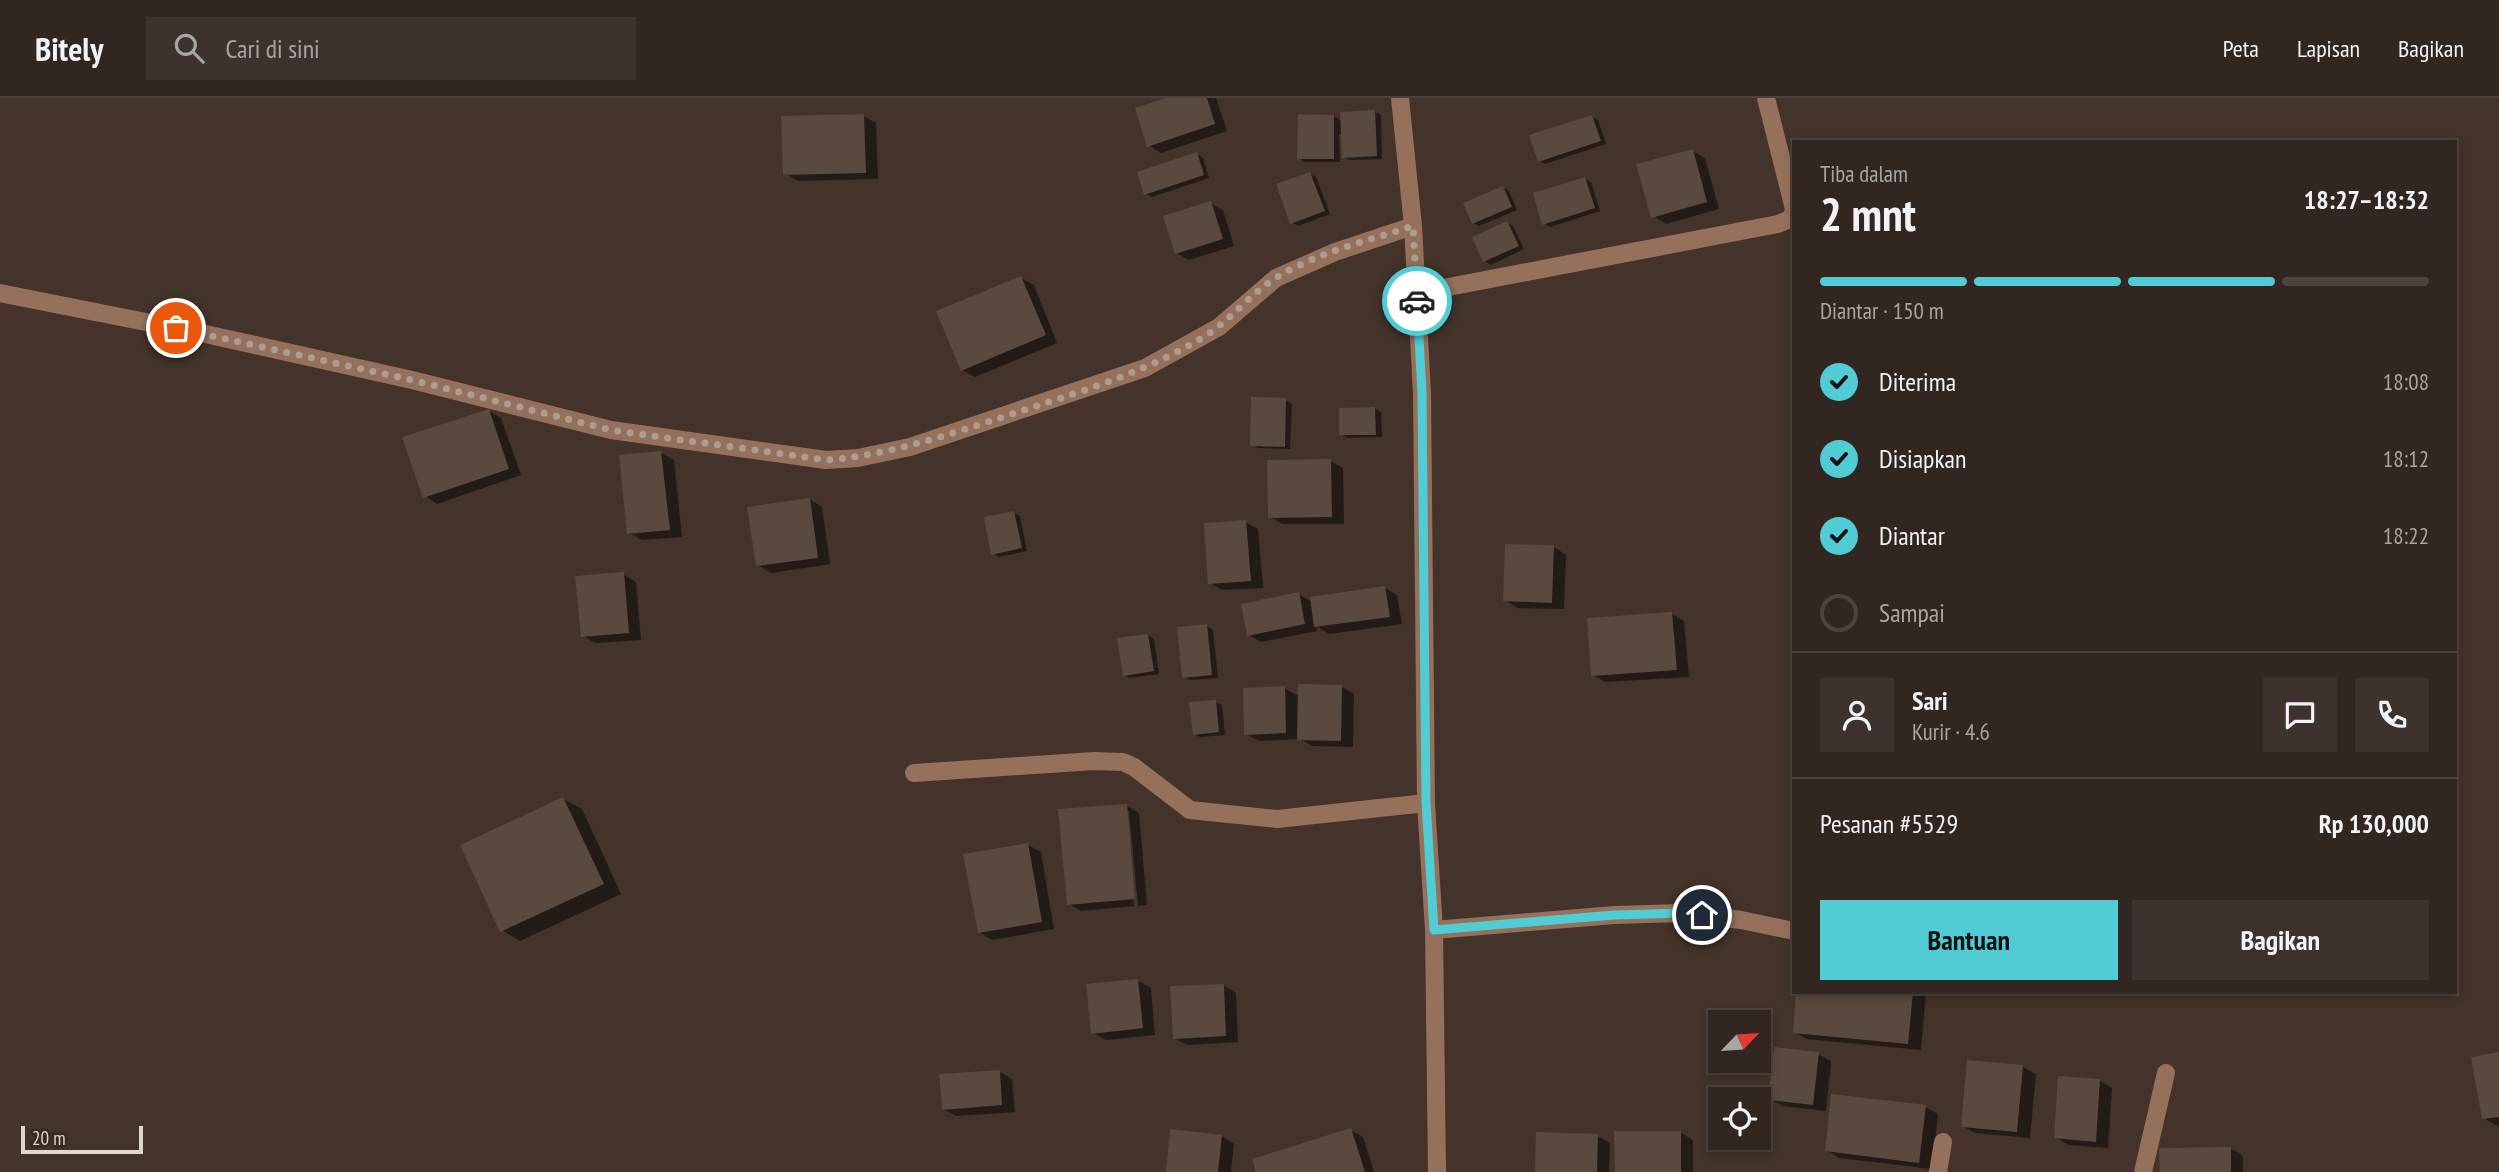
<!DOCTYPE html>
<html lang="id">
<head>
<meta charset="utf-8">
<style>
	:root { --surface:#322620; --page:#3d322d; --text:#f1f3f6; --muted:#a8a5a5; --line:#4d433e; --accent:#51ccd4 }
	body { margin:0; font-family:"PT Sans Narrow",sans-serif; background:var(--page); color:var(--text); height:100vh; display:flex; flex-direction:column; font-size:26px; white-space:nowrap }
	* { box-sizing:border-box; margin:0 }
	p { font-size:23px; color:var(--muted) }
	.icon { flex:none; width:38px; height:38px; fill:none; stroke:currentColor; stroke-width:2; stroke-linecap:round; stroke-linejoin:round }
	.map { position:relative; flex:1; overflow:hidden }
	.details { position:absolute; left:1792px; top:42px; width:665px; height:854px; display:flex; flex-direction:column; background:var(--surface); border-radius:0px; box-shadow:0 4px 10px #0003,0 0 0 2px var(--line) }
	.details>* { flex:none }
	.needle { width:46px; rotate:65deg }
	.tools { position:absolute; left:1708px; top:912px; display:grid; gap:14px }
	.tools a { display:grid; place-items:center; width:63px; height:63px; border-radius:0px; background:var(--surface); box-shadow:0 4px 10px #0003,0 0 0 2px var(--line); font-size:35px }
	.scale { position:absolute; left:21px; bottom:18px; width:122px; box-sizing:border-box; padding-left:7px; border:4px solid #e0d6d0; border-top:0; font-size:19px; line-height:24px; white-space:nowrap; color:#e0d6d0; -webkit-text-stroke:5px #392920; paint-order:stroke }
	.pin { position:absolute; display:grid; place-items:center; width:60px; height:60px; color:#fff; margin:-30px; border:4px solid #fff; border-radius:50%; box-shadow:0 2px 7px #0007 }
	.courier { position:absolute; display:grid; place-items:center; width:70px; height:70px; margin:-35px; border:5px solid #51ccd4; border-radius:50%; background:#fff; color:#222; box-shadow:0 2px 9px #0007 }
	.headline em { font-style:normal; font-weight:700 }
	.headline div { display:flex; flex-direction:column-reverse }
	.headline { display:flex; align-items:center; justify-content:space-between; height:119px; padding:0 28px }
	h1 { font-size:46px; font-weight:700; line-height:52px }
	.bar { display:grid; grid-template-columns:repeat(4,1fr); gap:10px 7px; align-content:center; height:84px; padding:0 28px }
	.bar i { height:9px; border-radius:5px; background:var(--line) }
	.bar .active { background:var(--accent) }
	.bar p { grid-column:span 4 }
	.line { display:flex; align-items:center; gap:18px; padding:0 28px; border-top:2px solid var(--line) }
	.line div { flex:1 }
	.round { display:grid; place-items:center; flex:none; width:74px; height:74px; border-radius:0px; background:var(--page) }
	ol { padding:0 28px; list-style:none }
	li { display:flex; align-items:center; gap:21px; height:77px }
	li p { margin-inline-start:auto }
	li .icon { padding:7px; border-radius:50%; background:var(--accent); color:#111; stroke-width:4 }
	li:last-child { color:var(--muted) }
	li i { width:38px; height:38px; border:4px solid var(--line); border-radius:50% }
	.primary-button { display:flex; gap:14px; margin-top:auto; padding:14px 28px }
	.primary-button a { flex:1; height:80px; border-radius:0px; background:var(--accent); color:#111; font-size:28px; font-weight:700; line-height:80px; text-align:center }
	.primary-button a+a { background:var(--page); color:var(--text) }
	header { display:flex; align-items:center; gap:42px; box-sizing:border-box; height:98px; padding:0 35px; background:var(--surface); border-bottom:2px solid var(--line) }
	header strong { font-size:33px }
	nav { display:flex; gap:38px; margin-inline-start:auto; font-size:24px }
	.search { width:490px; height:63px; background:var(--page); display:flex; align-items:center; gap:18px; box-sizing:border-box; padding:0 24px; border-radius:0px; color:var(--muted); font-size:26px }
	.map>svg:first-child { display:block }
</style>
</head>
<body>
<header>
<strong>Bitely</strong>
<div class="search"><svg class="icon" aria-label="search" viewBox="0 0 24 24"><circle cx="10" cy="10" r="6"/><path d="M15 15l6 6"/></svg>Cari di sini</div>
<nav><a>Peta</a><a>Lapisan</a><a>Bagikan</a></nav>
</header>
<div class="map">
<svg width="2499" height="1074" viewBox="0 0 2499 1074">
	<rect width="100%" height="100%" fill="#43332a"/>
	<path fill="#0007" d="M1171 0H1216L1227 33 1161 55 1148 47Z
		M1375 14 1381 17 1382 61 1349 62 1344 59 1343 36H1339L1340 64H1305L1299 60 1333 18 1342 23Z
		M863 18 876 25 878 81 798 83 785 75Z
		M1592 19 1598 22 1606 46 1545 66 1539 63Z
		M1693 53 1705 60 1719 111 1666 126 1653 118Z
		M1197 56 1203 60 1209 80 1152 99 1146 96Z
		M1310 76 1316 79 1330 116 1298 128 1292 124Z
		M1585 81 1591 84 1600 113 1550 129 1544 125Z
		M1503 90 1509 93 1517 112 1479 128 1473 125Z
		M1210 105 1223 112 1234 148 1189 162 1176 155Z
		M1507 125 1513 128 1524 151 1491 167 1485 163Z
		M1021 180 1034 187 1057 245 975 279 962 272Z
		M1286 302 1292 306 1290 351 1258 350 1252 347Z
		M1375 310 1381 314 1382 339 1347 340 1341 336Z
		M489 313 501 320 521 377 437 406 425 398Z
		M661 355 674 362 682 439 642 442 629 435Z
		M1331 363 1343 370 1344 426H1282L1270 419Z
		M809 401 822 409 830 466 771 475 758 467Z
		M1014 415 1020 418 1027 453 999 459 993 455Z
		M1245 424 1258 431 1263 490 1222 492 1210 485Z
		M1554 449 1566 457 1564 511 1517 510 1505 502Z
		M623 476 636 484 641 542 595 545 583 538Z
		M1385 490 1397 497 1402 526 1329 536 1316 528 1317 533 1261 544 1249 537 1298 496 1312 504Z
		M1672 516 1684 523 1689 579 1605 584 1593 577Z
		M1207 528 1213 532 1218 580 1190 582 1184 579Z
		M1148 537 1154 541 1159 576 1130 580 1124 577Z
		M1342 589 1354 596 1353 649 1312 648 1300 641 1259 643 1246 636 1284 590 1300 599Z
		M1216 604 1222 607 1225 637 1200 639 1195 636Z
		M563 701 582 711 621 796 520 843 502 832Z
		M1126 707 1139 715 1147 807 1138 808 1129 713H1126L1134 808 1081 813 1069 806Z
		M1028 747 1041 754 1054 831 992 842 979 834Z
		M1138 883 1151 890 1155 937 1106 942 1093 935Z
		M1223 887 1236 895 1238 944 1187 947 1174 940Z
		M1798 894H1926L1921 952 1807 941 1794 934Z
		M1818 956 1831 963 1826 1013 1783 1008 1770 1001Z
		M2499 956V1027L2497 1028 2484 1020Z
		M1968 963 2023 969 2036 976 2030 1040 1975 1035 1962 1028Z
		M1000 974 1012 981 1015 1014 956 1018 943 1011Z
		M2100 983 2112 990 2108 1050 2068 1047 2056 1039Z
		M1925 1009 1938 1016 1932 1071 1839 1060 1826 1052Z
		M1350 1032 1363 1039 1374 1074H1258Z
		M1681 1035 1693 1042V1074H1616Z
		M1222 1038 1234 1046 1231 1074H1168Z
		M1597 1038 1610 1045 1609 1074H1537Z
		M2230 1050 2243 1058V1074H2162Z"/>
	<path fill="#5a493f" d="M1166 0H1207L1215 26 1147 49 1135 10Z
		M1375 12 1377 58 1342 60 1340 14Z
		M864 16 866 75 783 77 781 18Z
		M1298 16 1334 17V61H1297Z
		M1592 17 1601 43 1538 64 1529 37Z
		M1693 51 1707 104 1651 120 1636 66Z
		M1197 54 1204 77 1144 97 1137 74Z
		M1310 74 1325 113 1290 126 1276 86Z
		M1585 79 1595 110 1542 127 1533 95Z
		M1503 88 1512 109 1472 126 1463 105Z
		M1211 103 1223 141 1175 156 1163 118Z
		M1507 123 1519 148 1483 164 1472 139Z
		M1021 178 1046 237 961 273 936 213Z
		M1251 299 1286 300 1285 349 1250 348Z
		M1375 309 1376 337H1339V310Z
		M489 311 509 371 423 400 402 339Z
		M661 353 670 432 627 436 619 357Z
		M1331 361 1332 419 1268 420 1267 362Z
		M810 400 818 460 756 468 747 409Z
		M1014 413 1022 450 991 457 984 419Z
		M1246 422 1251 483 1208 486 1204 425Z
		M1505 446 1554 447 1552 505 1503 503Z
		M624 474 629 535 581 539 575 478Z
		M1385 488 1390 519 1314 529 1310 499Z
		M1299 494 1305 526 1247 538 1241 506Z
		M1672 514 1677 572 1591 578 1587 520Z
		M1207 526 1212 577 1182 580 1177 529Z
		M1148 536 1154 573 1123 578 1117 540Z
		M1298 586 1342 587 1341 643 1297 642Z
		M1285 588 1286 635 1244 637 1243 590Z
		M1216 602 1219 634 1193 637 1189 604Z
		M563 699 604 786 500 834 460 747Z
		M1127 706 1135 801 1067 807 1058 711Z
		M1028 745 1042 824 978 835 963 756Z
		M1138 881 1143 930 1091 936 1086 886Z
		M1224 886 1226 938 1173 941 1170 888Z
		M1796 894H1913L1908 946 1793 935Z
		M1774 949 1819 954 1813 1007 1768 1002Z
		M2499 954V1019L2482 1021 2471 959Z
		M1967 962 2023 967 2017 1034 1961 1029Z
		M1000 972 1002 1007 942 1012 939 976Z
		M2058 978 2100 981 2096 1044 2054 1040Z
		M1831 996 1926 1007 1919 1065 1825 1053Z
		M1351 1030 1365 1074H1256L1252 1061Z
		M1170 1031 1222 1037 1218 1074H1166Z
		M1614 1033H1681V1074H1615Z
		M1536 1034 1598 1036 1597 1074H1535Z
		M2231 1049V1074H2160L2159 1050Z"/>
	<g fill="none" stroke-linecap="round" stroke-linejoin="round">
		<path stroke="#95715c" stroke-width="18" d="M1400 0 1413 128 1422 295 1426 705 1434 832 1437 1074
			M1766 0 1794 111
			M0 195 201 235 412 282 611 332 826 362 858 360 910 349 1145 270 1219 229 1276 180 1335 154 1413 128
			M1417 195 1778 126 1790 121 1794 114
			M914 675 1094 663 1123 664 1134 669 1190 712 1277 721 1426 705
			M1434 832 1614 817 1682 815 1741 822 1794 833
			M1938 1074 1943 1044
			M2143 1074 2166 975"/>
	</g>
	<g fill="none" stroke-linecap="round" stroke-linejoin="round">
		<path stroke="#a99d96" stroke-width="7" stroke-dasharray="0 12.6" d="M176 230 412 282 611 332 826 362C891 357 950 336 1012 316 1076 295 1142 276 1200 241 1228 225 1247 199 1274 181 1315 155 1367 143 1413 128L1417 203"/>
		<path stroke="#51ccd4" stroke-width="9" d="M1417 203 1422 295 1426 705 1434 832 1614 817 1682 815 1702 817"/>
	</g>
</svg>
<div class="tools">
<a><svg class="needle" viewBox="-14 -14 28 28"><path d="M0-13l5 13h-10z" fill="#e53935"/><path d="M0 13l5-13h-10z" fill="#a8a5a5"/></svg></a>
<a><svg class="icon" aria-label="locate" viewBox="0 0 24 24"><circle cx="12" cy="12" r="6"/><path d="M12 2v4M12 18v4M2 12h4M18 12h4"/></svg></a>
</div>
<div class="scale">20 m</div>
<div class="pin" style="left:176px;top:230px;background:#ea580c"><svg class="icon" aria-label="bag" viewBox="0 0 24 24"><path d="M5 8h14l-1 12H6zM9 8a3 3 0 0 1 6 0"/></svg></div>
<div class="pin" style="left:1702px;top:817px;background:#1f2937"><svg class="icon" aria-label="home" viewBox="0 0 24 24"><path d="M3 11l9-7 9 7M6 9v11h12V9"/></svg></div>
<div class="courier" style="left:1417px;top:203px"><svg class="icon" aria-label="car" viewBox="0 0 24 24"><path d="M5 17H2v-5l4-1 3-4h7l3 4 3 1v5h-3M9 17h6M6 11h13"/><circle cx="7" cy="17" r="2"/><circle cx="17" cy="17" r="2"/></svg></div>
<section class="details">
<div class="headline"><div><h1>2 mnt</h1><p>Tiba dalam</p></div><em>18:27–18:32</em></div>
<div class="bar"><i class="active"></i><i class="active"></i><i class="active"></i><i></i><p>Diantar · 150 m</p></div>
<ol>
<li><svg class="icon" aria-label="check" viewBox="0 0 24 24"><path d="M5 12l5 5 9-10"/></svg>Diterima<p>18:08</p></li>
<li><svg class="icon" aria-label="check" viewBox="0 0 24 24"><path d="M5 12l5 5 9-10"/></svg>Disiapkan<p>18:12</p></li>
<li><svg class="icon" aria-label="check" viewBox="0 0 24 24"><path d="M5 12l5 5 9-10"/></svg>Diantar<p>18:22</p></li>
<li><i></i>Sampai</li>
</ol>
<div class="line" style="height:126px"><a class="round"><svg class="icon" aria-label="person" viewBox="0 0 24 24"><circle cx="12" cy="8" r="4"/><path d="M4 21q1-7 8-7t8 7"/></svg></a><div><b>Sari</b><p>Kurir · 4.6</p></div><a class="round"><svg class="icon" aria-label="chat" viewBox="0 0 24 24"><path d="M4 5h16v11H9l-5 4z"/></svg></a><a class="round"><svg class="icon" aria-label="phone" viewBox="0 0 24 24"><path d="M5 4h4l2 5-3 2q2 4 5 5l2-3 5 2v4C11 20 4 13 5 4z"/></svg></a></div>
<div class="line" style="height:91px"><div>Pesanan #5529</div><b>Rp 130,000</b></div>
<div class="primary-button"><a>Bantuan</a><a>Bagikan</a></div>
</section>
</div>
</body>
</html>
